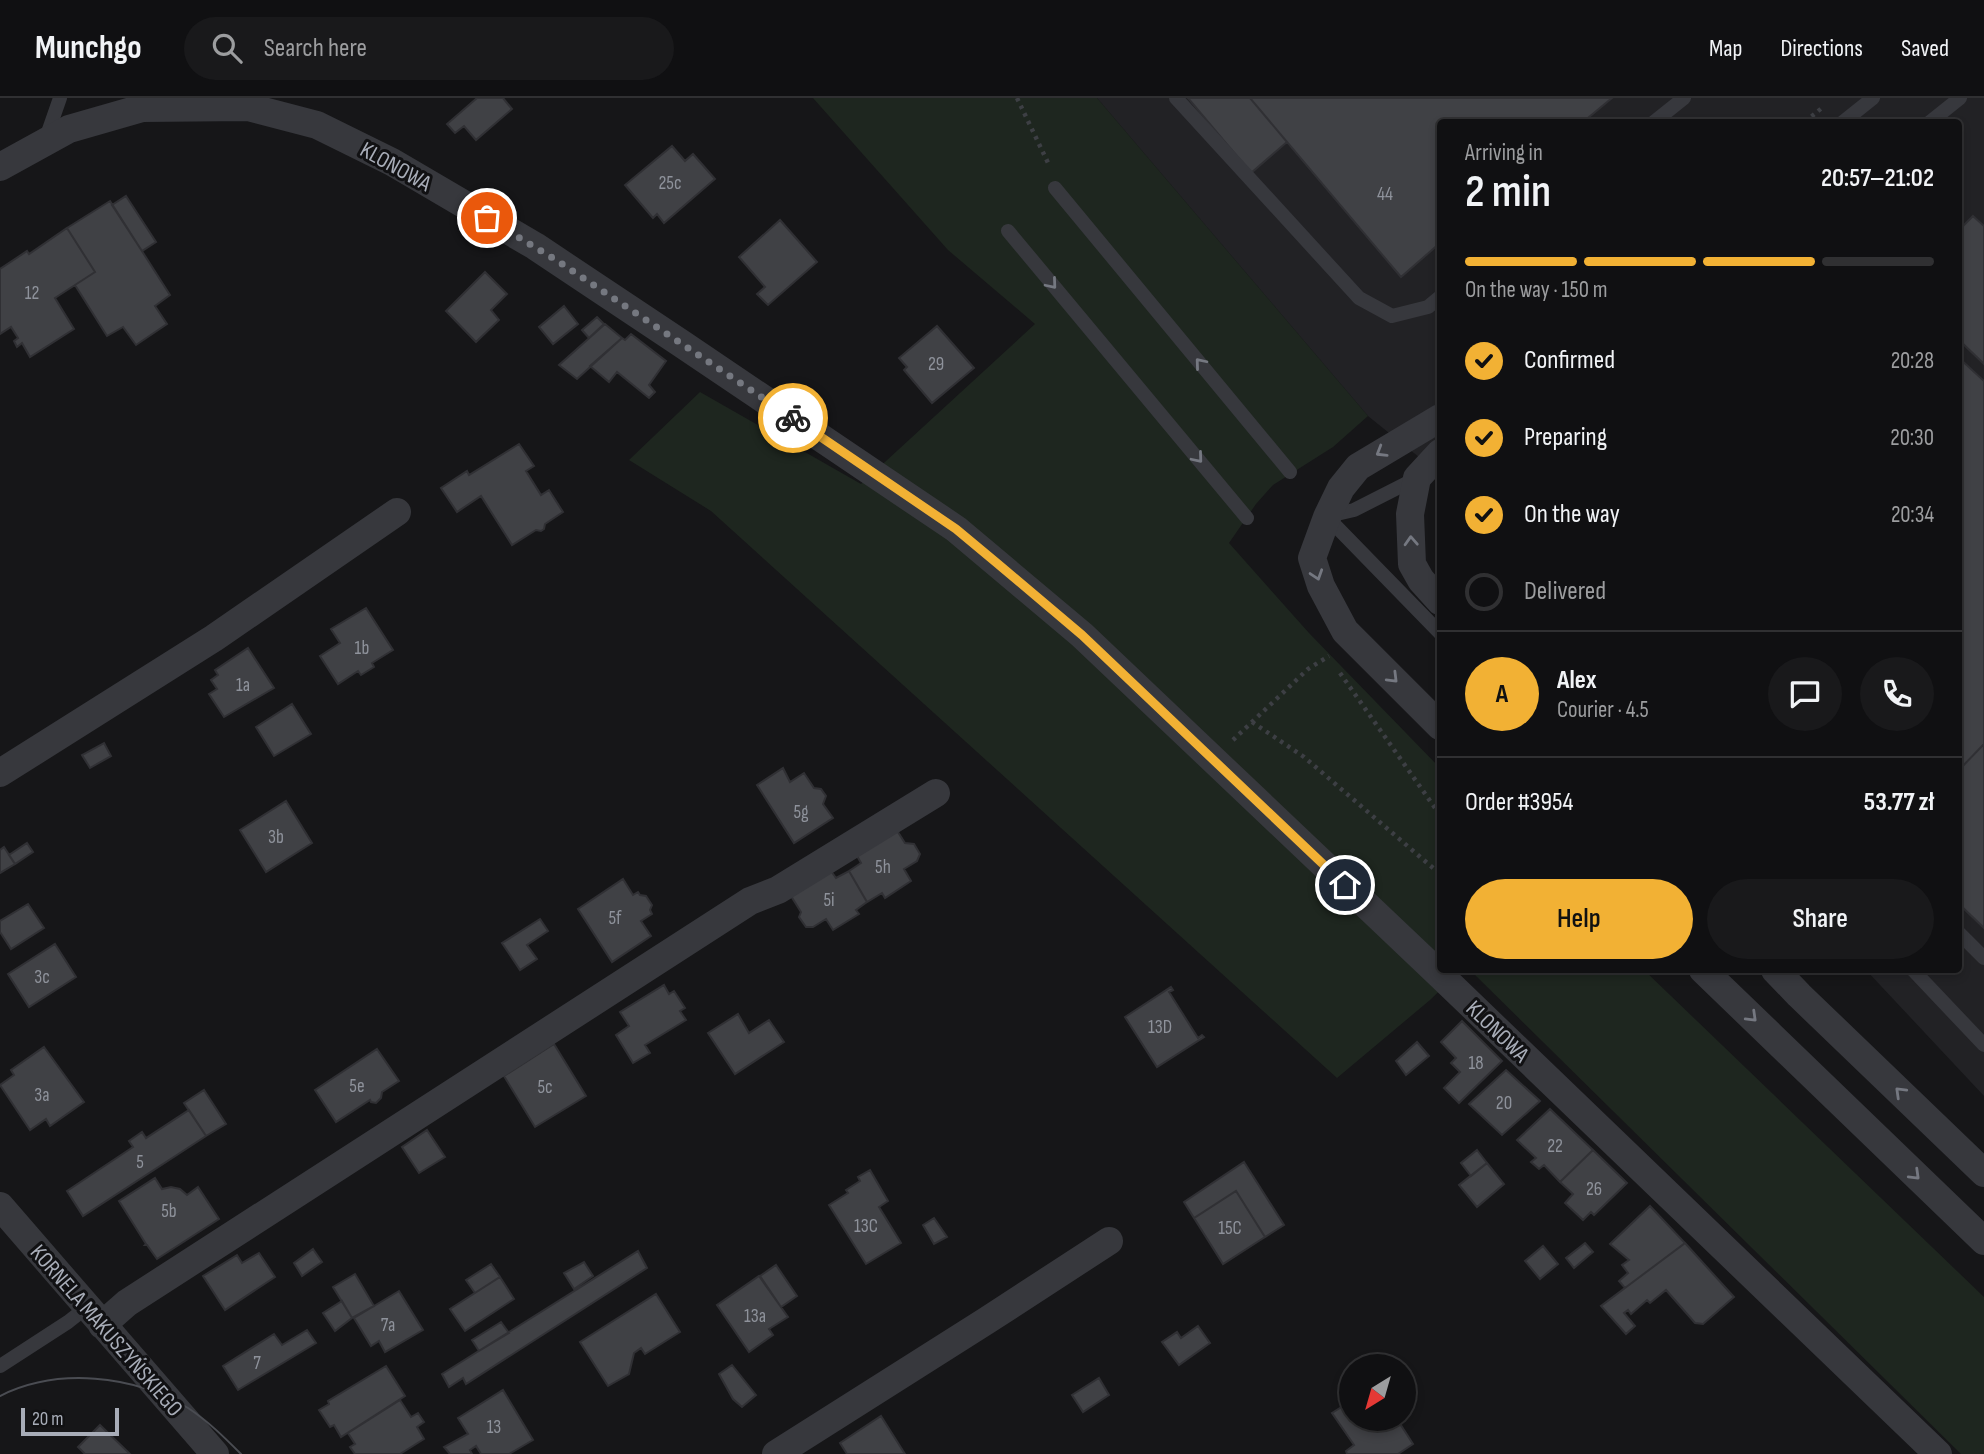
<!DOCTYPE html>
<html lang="en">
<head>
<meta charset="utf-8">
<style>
	:root { --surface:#101012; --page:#19191b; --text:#f1f3f6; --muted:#9c9d9f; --line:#303032; --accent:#f2b134 }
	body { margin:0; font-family:"Sofia Sans Condensed",sans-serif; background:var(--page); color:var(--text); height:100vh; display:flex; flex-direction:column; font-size:26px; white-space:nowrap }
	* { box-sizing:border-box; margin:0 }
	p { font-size:23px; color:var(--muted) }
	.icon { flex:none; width:38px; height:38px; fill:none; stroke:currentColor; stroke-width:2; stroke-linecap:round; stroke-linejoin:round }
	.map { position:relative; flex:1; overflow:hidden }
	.sheet { position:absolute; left:1437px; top:21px; width:525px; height:854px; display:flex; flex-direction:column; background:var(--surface); border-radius:7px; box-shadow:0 4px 10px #0003,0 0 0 2px var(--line) }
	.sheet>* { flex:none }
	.needle { width:46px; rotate:217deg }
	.buttons { position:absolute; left:1339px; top:1256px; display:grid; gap:14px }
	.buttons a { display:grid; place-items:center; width:77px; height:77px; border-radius:50%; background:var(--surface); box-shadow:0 4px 10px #0003,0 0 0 2px var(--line); font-size:35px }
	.scale { position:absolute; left:21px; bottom:18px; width:98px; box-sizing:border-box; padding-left:7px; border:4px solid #a8adb8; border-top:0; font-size:19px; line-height:24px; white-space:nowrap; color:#a8adb8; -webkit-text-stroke:5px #111113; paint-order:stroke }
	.pin { position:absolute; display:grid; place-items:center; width:60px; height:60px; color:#fff; margin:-30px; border:4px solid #fff; border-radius:50%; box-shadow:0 2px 7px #0007 }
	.courier { position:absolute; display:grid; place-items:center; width:70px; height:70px; margin:-35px; border:5px solid #f2b134; border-radius:50%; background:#fff; color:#222; box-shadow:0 2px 9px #0007 }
	.head em { font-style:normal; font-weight:600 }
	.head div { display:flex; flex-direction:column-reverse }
	.head { display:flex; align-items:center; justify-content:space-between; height:119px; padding:0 28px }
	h1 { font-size:46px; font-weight:600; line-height:52px }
	.bar { display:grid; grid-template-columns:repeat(4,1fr); gap:10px 7px; align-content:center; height:84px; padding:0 28px }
	.bar i { height:9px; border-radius:5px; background:var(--line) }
	.bar .selected { background:var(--accent) }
	.bar p { grid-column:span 4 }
	.line { display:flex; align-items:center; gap:18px; padding:0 28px; border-top:2px solid var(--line) }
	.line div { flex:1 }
	.round { display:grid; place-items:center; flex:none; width:74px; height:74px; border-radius:37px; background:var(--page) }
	ol { padding:0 28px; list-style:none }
	li { display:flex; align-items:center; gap:21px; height:77px }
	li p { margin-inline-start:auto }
	li .icon { padding:7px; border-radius:50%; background:var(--accent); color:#111; stroke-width:4 }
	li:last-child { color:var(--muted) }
	li i { width:38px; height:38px; border:4px solid var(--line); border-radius:50% }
	.action { display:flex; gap:14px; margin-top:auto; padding:14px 28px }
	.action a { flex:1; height:80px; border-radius:42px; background:var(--accent); color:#111; font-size:28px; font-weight:600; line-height:80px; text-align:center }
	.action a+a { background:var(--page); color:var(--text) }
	header { display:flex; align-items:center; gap:42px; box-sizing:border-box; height:98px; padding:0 35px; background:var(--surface); border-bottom:2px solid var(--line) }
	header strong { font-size:33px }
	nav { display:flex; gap:38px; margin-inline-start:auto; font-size:24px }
	.search { width:490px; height:63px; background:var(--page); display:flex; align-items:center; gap:18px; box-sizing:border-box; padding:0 24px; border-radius:38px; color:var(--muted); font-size:26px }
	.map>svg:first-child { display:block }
</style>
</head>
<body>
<header>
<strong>Munchgo</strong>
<div class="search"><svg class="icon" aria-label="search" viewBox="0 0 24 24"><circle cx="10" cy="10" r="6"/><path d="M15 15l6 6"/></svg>Search here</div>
<nav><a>Map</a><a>Directions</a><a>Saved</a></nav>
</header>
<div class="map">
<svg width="1984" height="1356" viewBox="0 0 1984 1356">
	<rect width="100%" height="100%" fill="#161618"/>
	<path fill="#222225" d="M1097 0H1984V998L1866 872H1958V24H1440V376L1368 318Z"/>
	<path fill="#1e261f" d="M813 0H1097L1368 318 1333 349 1273 387 1256 406 1229 445 1309 535 1440 670V872H1461L1430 902 1337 980 711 413 629 362 700 294 861 386 1035 226 948 152Z
		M1470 872H1644L1984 1199V1356H1961Z"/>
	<path fill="#404145" stroke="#303034" stroke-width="2" d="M477 0H503L512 11 476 42 464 28 455 35 447 26Z
		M1188 0H1250L1287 44 1251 75Z
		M1250 0H1612L1583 24H1440V145L1401 179Z
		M672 48 685 63 693 56 715 81 664 125 657 116 653 120 625 87Z
		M126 98 156 144 142 153 112 107Z
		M110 103 170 197 155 208 167 226 136 247 123 229 107 238 75 187 95 174 67 130Z
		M1973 118 1984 128V266L1958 241V133Z
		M780 122 817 164 768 207 757 196 765 189 739 159Z
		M67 130 95 174 55 200 74 231 30 259 22 245 17 249 14 243 18 240 11 229 0 236V171L27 153 29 156Z
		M485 174 507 196 491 212 499 222 476 244 446 213Z
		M564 208 578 226 553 246 539 229Z
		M597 219 604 226 589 240 582 232Z
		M605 226 622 240 577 281 559 267Z
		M937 228 974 270 932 305 904 272 907 269 899 260Z
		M631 236 666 263 649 287 655 294 649 300 617 274 609 284 590 268 622 240 625 242Z
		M1958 259 1984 283V646L1958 673Z
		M519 346 534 368 526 373 541 397 549 392 563 414 545 426 544 431 541 433 536 432 512 447 481 398 457 414 441 390 467 373 469 377Z
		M366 510 393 552 372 565 374 569 361 577 358 573 338 586 320 558 340 545 331 531Z
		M248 550 274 590 224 619 209 596 217 591 211 582 218 577 215 572Z
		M292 606 311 636 274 658 256 629Z
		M104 645 111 658 90 670 82 657Z
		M1984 646V830L1958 805V673Z
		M783 670 790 684 804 675 814 690 821 691 826 698 823 706 833 720 794 745 757 687Z
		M286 703 312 745 266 774 240 732Z
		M896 731 905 745 914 746 920 756 917 763 904 771 911 783 885 800 882 795 867 804 849 773 861 765 856 756Z
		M27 745 33 754 15 766 9 757Z
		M4 749 15 766 0 775V752Z
		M831 773 836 780 849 773 867 804 856 812 859 816 833 832 826 821 813 829H806L799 819 801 814 791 798Z
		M623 781 633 797 638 794 640 797 646 798 652 807 650 812 652 816 641 823 651 838 612 864 578 811Z
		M28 806 44 830 11 851 0 834V823Z
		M540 821 548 833 527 847 537 861 520 872 502 845Z
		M55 846 76 879 29 909 8 876Z
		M664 887 669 896 674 893 685 910 680 913 686 922 645 947 650 955 633 965 616 937 629 928 620 914Z
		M1171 889 1173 892 1169 894 1198 940 1202 937 1204 939 1157 969 1125 919Z
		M738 916 749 935 769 922 784 944 735 976 708 935Z
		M1462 923 1502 963 1459 1005 1444 990 1460 974 1451 965 1456 960 1441 944Z
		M1417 944 1429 958 1406 977 1396 963Z
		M554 946 586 998 535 1029 504 978Z
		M44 949 84 1004 50 1028 46 1021 30 1032 0 987 14 977 11 972Z
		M377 951 399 983 382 994 381 1000 376 1005 371 1004 370 1002 336 1024 315 992Z
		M1506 972 1540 1003 1502 1037 1469 1006Z
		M204 992 226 1026 206 1038 184 1005Z
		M1550 1011 1593 1052 1560 1084 1544 1067 1539 1071 1531 1064 1536 1060 1517 1042Z
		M189 1012 206 1038 83 1118 67 1093 133 1049 129 1043 142 1034 146 1040Z
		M427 1032 445 1059 419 1075 402 1049Z
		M1477 1052 1487 1065 1471 1078 1461 1065Z
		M1593 1052 1627 1085 1594 1117 1591 1114 1583 1122 1565 1105 1573 1096 1560 1084Z
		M1244 1064 1284 1127 1265 1139 1236 1093 1194 1120 1184 1104Z
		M1487 1065 1504 1086 1477 1109 1459 1087Z
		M870 1072 888 1103 879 1109 901 1145 866 1166 829 1107 848 1095 846 1092 860 1083 858 1079Z
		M155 1080 162 1091 171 1089 180 1091 187 1097 198 1089 219 1121 157 1161 147 1147H145L146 1146 119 1103Z
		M1236 1093 1265 1139 1223 1166 1194 1120Z
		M1650 1108 1685 1145 1625 1190 1619 1183 1628 1175 1622 1167 1629 1162 1610 1146Z
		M934 1120 947 1139 934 1146 923 1127Z
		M1585 1145 1593 1154 1574 1170 1566 1160Z
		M1685 1145 1734 1199 1703 1226 1695 1225 1666 1192 1650 1205 1647 1202 1631 1216 1628 1212 1624 1215 1635 1228 1626 1236 1601 1208Z
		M1543 1148 1558 1166 1540 1181 1525 1163Z
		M313 1151 322 1164 302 1178 294 1165Z
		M638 1153 647 1170 466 1286 463 1280 449 1289 442 1276Z
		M259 1155 275 1179 225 1212 203 1178 237 1157 242 1165Z
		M584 1164 593 1178 574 1191 564 1175Z
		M491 1166 500 1179 475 1195 466 1182Z
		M776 1167 797 1198 781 1209 760 1178Z
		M355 1176 374 1208 352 1220 333 1189Z
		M759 1178 788 1219 769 1231 773 1237 749 1254 717 1207Z
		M500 1179 514 1201 465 1233 450 1211Z
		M399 1193 423 1232 385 1254 379 1243 371 1248 354 1220Z
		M656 1196 680 1234 645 1256 641 1250 634 1255 629 1276 608 1288 580 1244Z
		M342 1203 352 1220 335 1233 323 1215Z
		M501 1224 509 1235 479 1253 472 1242Z
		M1198 1228 1210 1245 1179 1267 1162 1244 1177 1234 1181 1240Z
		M307 1232 316 1245 238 1292 223 1268 274 1236 282 1247Z
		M732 1267 756 1297 742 1309 733 1301 719 1276Z
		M386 1268 405 1298 341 1339 334 1327 330 1329 319 1312 329 1306 328 1303Z
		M1099 1280 1109 1297 1083 1314 1072 1297Z
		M503 1292 533 1342 509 1356H481L476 1348 470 1352 472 1356H450L444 1349 468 1336 458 1320Z
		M400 1302 411 1319 418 1315 424 1324 417 1329 424 1341 400 1356H355L350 1349 355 1346 348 1335Z
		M1351 1303V1321H1397L1413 1346 1398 1356H1347L1346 1353 1354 1347 1332 1315Z
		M881 1318 905 1356H847L840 1345Z
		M100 1327 130 1356H85L78 1349Z"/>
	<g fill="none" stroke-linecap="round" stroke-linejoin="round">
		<path stroke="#3d3f44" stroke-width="4.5" stroke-dasharray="3.5 5" stroke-linecap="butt" d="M1017 0 1050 69
			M1805 24 1823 9
			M1340 575 1440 717
			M1252 624 1304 659 1440 776
			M1233 642 1308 571 1329 558"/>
		<path stroke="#37383d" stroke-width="14" d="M1176 0 1359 200 1392 218 1428 209 1440 199
			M1654 24 1684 0
			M1843 24 1873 0
			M1930 24 1960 0
			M45 43 60 0
			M1055 90 1290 374
			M1008 133 1247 420
			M1328 418 1354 412 1417 380
			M1327 419 1440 535
			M1958 834 1984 860
			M1913 872 1984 947
			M0 1268 68 1224 87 1209"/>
		<path stroke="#37383d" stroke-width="28" d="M0 69 69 31 142 10 248 9 317 27 392 64 535 148 682 246 956 431 1082 537 1439 876 1938 1356
			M1440 320 1358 369 1341 390 1327 419 1312 460 1321 488 1345 533 1440 628
			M1440 355 1417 380 1410 416 1412 466 1421 482 1440 503
			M0 675 214 540 397 414
			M1703 872 1984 1143
			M1775 872 1799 897 1984 1075
			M0 1108 215 1356
			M102 1227 127 1205 750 803 778 792 936 695
			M776 1356 986 1223 1109 1143"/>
		<path stroke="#4a4c52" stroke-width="2" d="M0 1298C58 1269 133 1277 188 1310 208 1323 225 1340 241 1356"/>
	</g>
	<defs><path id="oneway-chevron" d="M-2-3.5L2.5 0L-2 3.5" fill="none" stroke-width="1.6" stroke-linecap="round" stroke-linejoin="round" transform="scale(1.75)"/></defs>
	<g stroke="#757881">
		<use href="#oneway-chevron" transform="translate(1052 186) rotate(50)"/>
		<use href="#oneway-chevron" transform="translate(1200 265) rotate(-130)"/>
		<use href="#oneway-chevron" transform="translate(1381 354) rotate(149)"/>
		<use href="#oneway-chevron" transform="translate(1198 360) rotate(50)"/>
		<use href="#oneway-chevron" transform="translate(1411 443) rotate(-93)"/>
		<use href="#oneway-chevron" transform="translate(1317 477) rotate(72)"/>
		<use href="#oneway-chevron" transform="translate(1393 580) rotate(45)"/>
		<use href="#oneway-chevron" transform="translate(1752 919) rotate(44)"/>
		<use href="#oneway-chevron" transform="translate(1900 994) rotate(-136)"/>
		<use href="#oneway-chevron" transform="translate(1915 1077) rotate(44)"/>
	</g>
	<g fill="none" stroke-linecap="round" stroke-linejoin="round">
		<path stroke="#757880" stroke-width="7" stroke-dasharray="0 12.6" d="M487 120 556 162 793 320"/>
		<path stroke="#f2b134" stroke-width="9" d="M793 320 956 431 998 466 1082 537 1345 787"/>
	</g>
	<g text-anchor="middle" stroke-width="6" stroke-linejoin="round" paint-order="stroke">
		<g font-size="19" fill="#8e929b">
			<text x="670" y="91">25c</text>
			<text x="1385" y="102">44</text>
			<text x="32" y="201">12</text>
			<text x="936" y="272">29</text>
			<text x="362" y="556">1b</text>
			<text x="243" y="593">1a</text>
			<text x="801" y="720">5g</text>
			<text x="276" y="745">3b</text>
			<text x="883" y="775">5h</text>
			<text x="829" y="808">5i</text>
			<text x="615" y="826">5f</text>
			<text x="42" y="885">3c</text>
			<text x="1160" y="935">13D</text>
			<text x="1476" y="971">18</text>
			<text x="357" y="994">5e</text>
			<text x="545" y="995">5c</text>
			<text x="42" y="1003">3a</text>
			<text x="1504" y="1011">20</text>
			<text x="1555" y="1054">22</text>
			<text x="140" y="1070">5</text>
			<text x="1594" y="1097">26</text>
			<text x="169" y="1119">5b</text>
			<text x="866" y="1134">13C</text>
			<text x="1230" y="1136">15C</text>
			<text x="755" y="1224">13a</text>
			<text x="388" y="1233">7a</text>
			<text x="257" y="1271">7</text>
			<text x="494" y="1335">13</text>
		</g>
		<g font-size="23" fill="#a8adb8" stroke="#111113">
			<text transform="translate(396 68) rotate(29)" y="8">KLONOWA</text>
			<text transform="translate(1498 933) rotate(44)" y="8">KLONOWA</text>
			<text transform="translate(107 1232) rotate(49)" y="8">KORNELA MAKUSZYŃSKIEGO</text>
		</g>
	</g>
</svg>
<div class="buttons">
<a><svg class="needle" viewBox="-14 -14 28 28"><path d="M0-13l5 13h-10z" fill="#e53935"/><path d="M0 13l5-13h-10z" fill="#9c9d9f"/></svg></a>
</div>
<div class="scale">20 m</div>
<div class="pin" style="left:487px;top:120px;background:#ea580c"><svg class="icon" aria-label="bag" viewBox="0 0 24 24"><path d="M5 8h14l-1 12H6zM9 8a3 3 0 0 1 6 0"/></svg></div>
<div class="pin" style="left:1345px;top:787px;background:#1f2937"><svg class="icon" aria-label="home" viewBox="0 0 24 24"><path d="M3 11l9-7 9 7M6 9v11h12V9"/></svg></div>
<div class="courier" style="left:793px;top:320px"><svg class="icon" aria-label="bike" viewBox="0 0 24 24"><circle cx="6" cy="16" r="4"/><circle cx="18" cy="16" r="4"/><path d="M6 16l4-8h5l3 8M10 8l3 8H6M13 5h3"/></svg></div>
<section class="sheet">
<div class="head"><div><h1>2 min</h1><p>Arriving in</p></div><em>20:57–21:02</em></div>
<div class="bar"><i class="selected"></i><i class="selected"></i><i class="selected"></i><i></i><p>On the way · 150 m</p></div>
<ol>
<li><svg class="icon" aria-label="check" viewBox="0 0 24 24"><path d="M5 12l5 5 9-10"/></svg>Confirmed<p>20:28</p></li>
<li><svg class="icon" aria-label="check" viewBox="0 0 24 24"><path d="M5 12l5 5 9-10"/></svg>Preparing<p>20:30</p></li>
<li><svg class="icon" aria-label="check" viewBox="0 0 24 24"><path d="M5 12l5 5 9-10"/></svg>On the way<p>20:34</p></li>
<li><i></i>Delivered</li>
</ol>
<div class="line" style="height:126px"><b class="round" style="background:var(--accent);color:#111">A</b><div><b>Alex</b><p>Courier · 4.5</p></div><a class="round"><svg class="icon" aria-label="chat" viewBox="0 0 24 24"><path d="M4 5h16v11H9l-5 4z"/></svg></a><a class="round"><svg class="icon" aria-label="phone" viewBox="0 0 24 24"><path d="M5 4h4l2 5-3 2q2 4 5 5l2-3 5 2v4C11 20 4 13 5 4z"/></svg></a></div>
<div class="line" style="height:91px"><div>Order #3954</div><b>53.77 zł</b></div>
<div class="action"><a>Help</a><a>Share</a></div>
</section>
</div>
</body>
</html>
